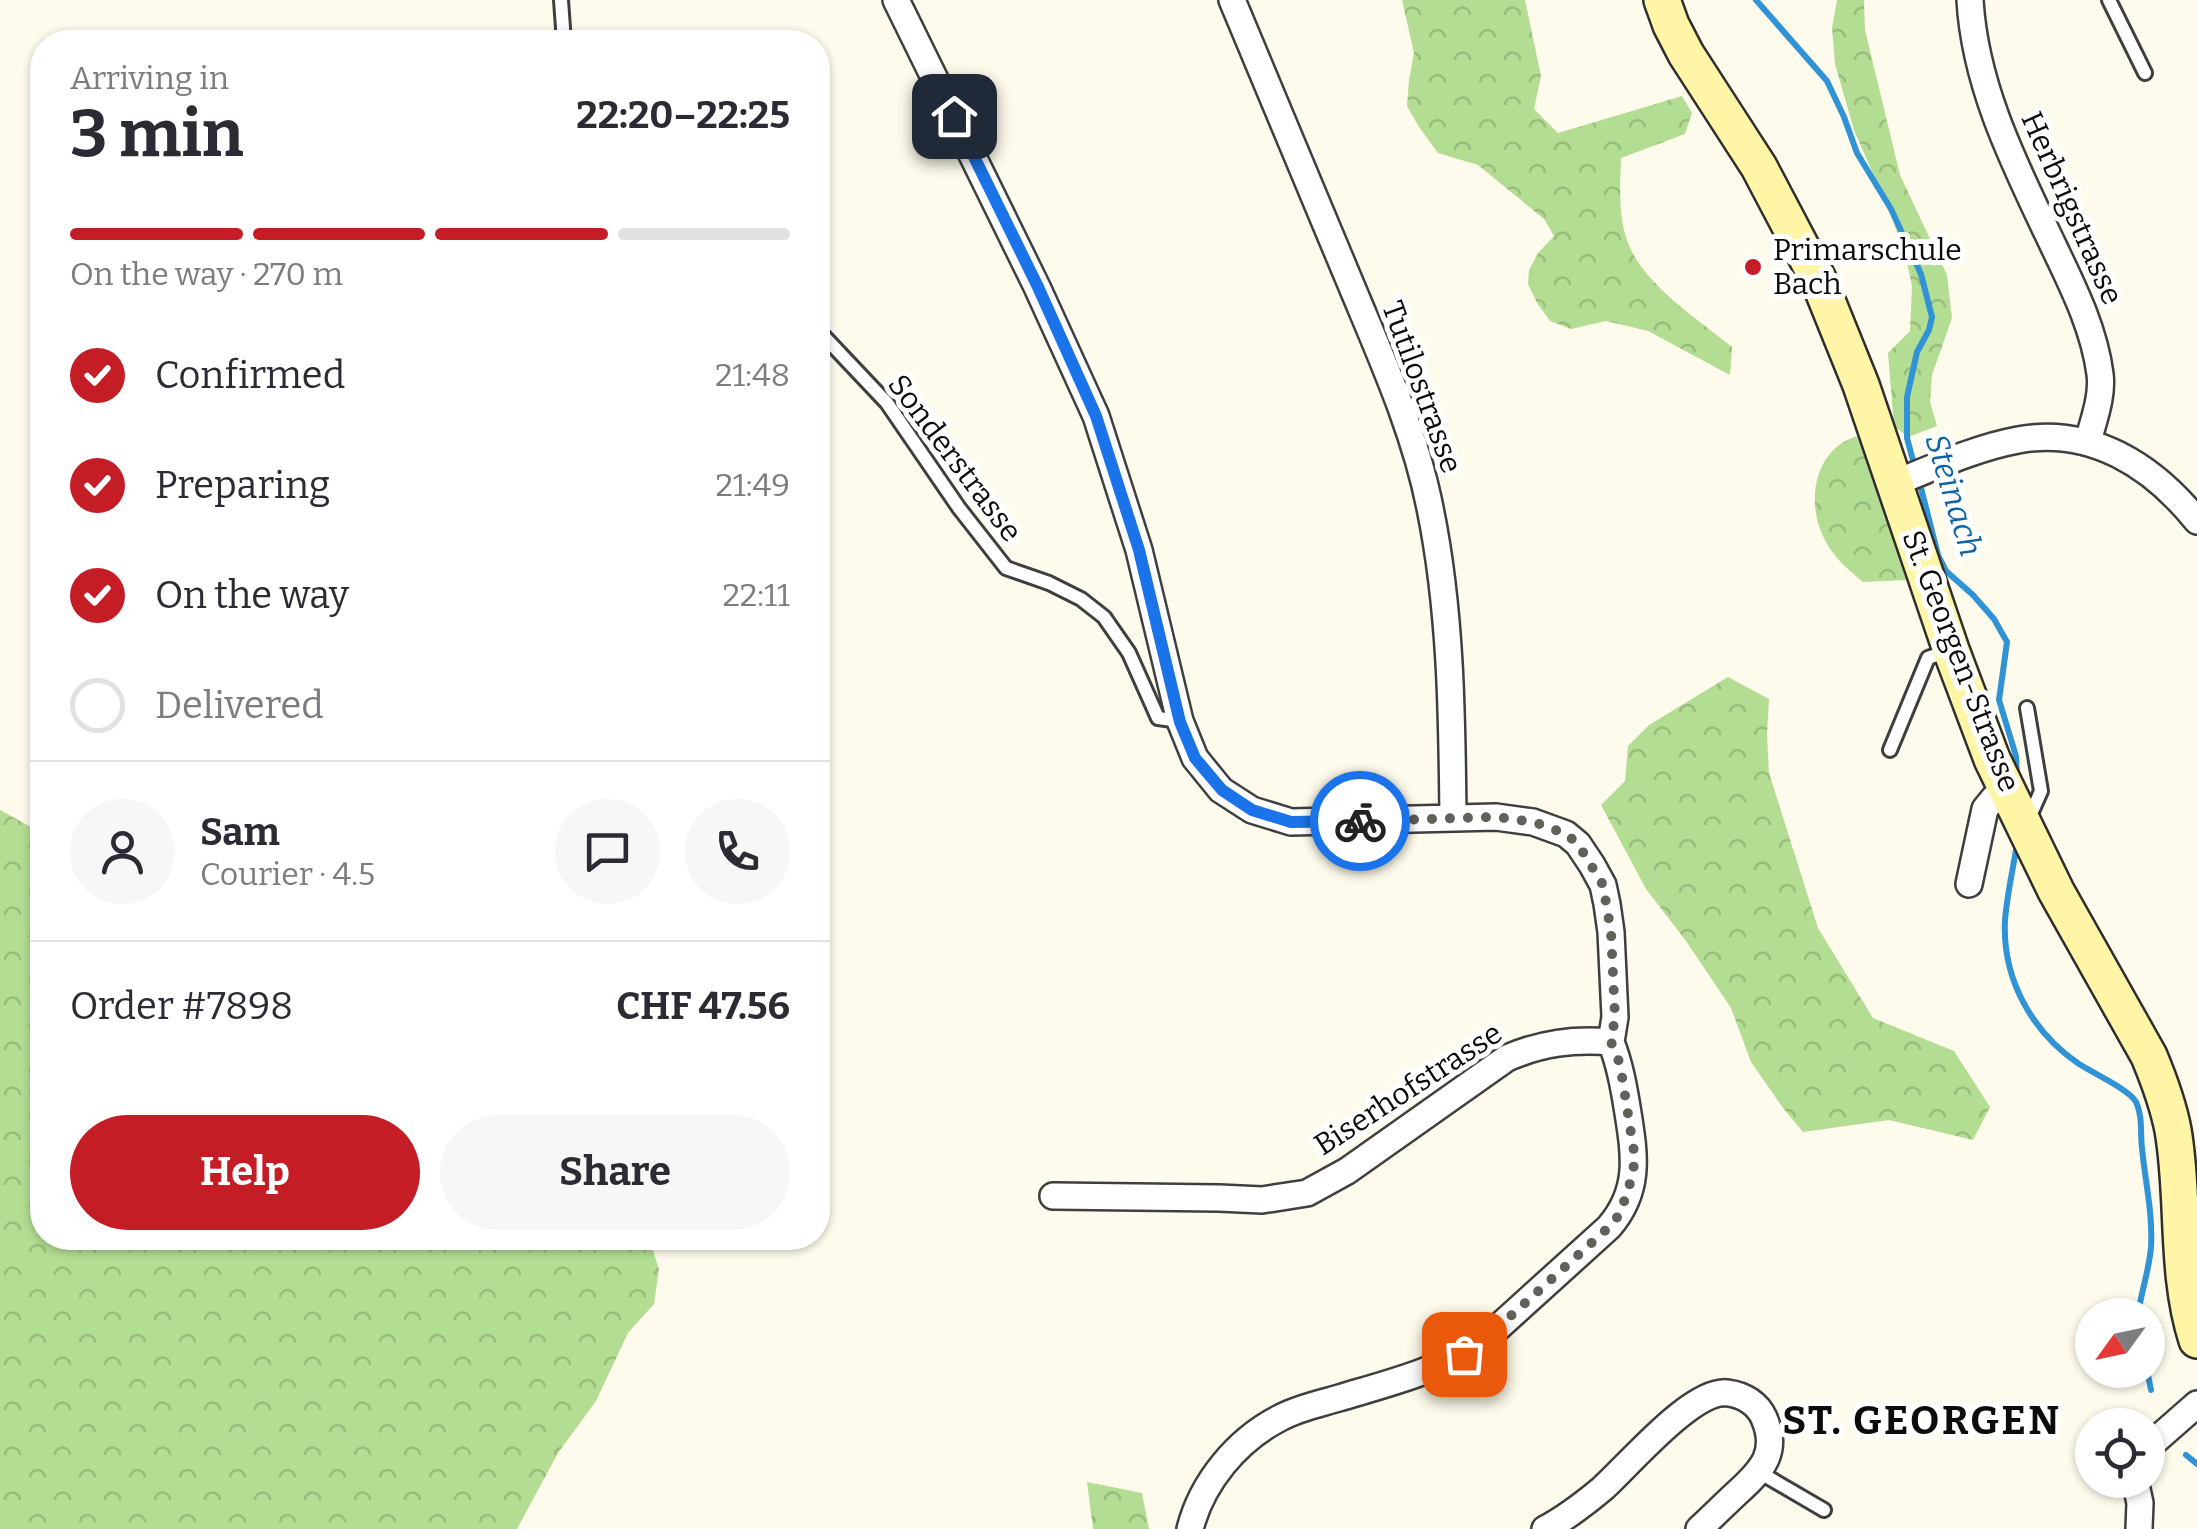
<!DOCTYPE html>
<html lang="en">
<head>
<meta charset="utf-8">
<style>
	:root { --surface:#fff; --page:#f7f7f7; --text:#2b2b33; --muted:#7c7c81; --line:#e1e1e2; --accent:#c41d25 }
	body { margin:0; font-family:Bitter,serif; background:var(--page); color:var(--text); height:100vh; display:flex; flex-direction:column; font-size:38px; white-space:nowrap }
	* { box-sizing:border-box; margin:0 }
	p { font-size:32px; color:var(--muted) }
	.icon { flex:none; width:55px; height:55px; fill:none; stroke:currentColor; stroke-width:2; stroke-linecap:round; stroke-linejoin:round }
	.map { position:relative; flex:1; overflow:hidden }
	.panel { position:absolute; left:30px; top:30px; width:800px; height:1220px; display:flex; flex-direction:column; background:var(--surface); border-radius:40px; box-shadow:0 2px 8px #0004 }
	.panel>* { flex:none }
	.needle { width:65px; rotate:237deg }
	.buttons { position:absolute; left:2075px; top:1298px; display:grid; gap:20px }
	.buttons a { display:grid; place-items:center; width:90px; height:90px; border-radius:50%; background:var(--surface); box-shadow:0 2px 8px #0004; font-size:50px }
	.pin { position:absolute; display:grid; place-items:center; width:85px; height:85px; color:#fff; margin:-42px; border-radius:20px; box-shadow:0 5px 15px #0006 }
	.courier { position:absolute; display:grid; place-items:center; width:100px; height:100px; margin:-50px; border:8px solid #1a73e8; border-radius:50%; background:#fff; color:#222; box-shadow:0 2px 12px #0007 }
	.head em { font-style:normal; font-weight:700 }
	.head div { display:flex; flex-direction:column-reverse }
	.head { display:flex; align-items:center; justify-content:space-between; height:170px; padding:0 40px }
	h1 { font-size:65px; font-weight:700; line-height:75px }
	.bar { display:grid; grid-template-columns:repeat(4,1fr); gap:15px 10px; align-content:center; height:120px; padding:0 40px }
	.bar i { height:12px; border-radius:8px; background:var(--line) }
	.bar .active { background:var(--accent) }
	.bar p { grid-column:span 4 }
	.line { display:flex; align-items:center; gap:25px; padding:0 40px; border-top:2px solid var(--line) }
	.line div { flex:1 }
	.round { display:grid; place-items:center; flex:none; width:105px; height:105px; border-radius:52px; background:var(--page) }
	ol { padding:0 40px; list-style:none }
	li { display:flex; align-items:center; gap:30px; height:110px }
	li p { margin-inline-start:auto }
	li .icon { padding:10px; border-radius:50%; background:var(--accent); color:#fff; stroke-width:4 }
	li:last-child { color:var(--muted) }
	li i { width:55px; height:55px; border:5px solid var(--line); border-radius:50% }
	.button { display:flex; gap:20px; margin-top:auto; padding:20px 40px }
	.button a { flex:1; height:115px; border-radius:60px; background:var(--accent); color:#fff; font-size:40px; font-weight:700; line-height:115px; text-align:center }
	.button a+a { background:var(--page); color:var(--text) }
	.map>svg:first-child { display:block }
</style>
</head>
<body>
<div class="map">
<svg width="2197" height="1529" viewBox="0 0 2197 1529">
	<defs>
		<pattern id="forest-crowns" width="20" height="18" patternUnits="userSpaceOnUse" patternTransform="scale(2.5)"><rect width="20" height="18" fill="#b3dd92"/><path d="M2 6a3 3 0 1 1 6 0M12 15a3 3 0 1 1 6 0" fill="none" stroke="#99bc7d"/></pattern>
	</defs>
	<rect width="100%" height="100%" fill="#fffbec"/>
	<path fill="url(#forest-crowns)" d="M1402 0H1525L1541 76 1534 109 1558 133 1682 96 1692 113 1685 134 1621 158C1620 186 1618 217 1628 243 1644 285 1699 320 1732 347L1730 375 1648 331 1606 321 1571 329 1550 321 1537 303 1528 284 1529 270 1538 253 1554 236 1544 219 1478 165 1438 153 1419 127 1407 106 1409 80 1414 53Z
		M1837 0H1864L1865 30 1900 175 1947 275 1952 318 1932 375 1930 402 1937 426 1908 437 1894 426 1888 353 1910 331 1912 286 1906 259 1891 215 1854 130 1835 64 1832 28Z
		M1858 436 1906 580 1863 582C1846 568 1831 555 1822 534 1806 498 1816 447 1858 436Z
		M1728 677 1769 699 1767 734 1769 773 1818 928 1873 1018 1954 1051 1990 1107 1973 1140 1889 1120 1803 1132 1783 1108 1751 1062 1731 1008 1686 941 1646 889 1601 805 1625 781 1628 746 1649 725Z
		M0 810 42 833V1238H649L659 1269 654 1304 628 1333 596 1401 558 1453 517 1529H0Z
		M1087 1482 1142 1493 1149 1529H1093Z"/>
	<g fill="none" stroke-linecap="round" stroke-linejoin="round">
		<path stroke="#3093d5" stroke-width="6" d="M1756 0 1827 81 1844 117 1857 153 1891 209 1921 274 1932 317 1929 330 1917 352 1907 397V438L1915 468
			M1919 480 1938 555 1946 571 1973 595 1994 619 2007 642 1999 700 2016 756 2017 776
			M2017 844C2013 869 2007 895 2005 920 2002 979 2032 1032 2079 1064 2093 1073 2130 1090 2136 1102 2143 1117 2140 1132 2142 1148 2145 1181 2153 1213 2151 1247 2149 1271 2141 1292 2138 1315
			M2147 1370 2151 1390
			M2186 1455 2197 1464"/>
		<g stroke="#3f3f3f" stroke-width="18">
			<path id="lane" d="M561 0 564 42
				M2109 0 2145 73
				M818 330 887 403 959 508 1006 568 1049 583 1081 599 1104 617 1129 653 1158 718 1180 721
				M2027 708 2041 791 2029 818
				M1890 750 1928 658 1950 650
				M1759 1472 1824 1510"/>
		</g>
		<g stroke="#3f3f3f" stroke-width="30">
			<path id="street" d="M896 0 1037 287 1096 416 1139 550 1180 721 1195 758 1221 790 1252 810 1291 822 1496 817 1533 822 1566 834 1578 844 1592 865 1603 885 1607 904 1611 932 1615 1017 1611 1042
				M1232 0C1272 96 1312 191 1352 287 1382 359 1415 432 1430 508 1451 610 1452 715 1453 818
				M1970 0C1975 88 2016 167 2053 245 2073 287 2094 328 2100 374 2103 397 2093 421 2088 442
				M1895 483C1935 467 1975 448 2018 440 2091 426 2153 466 2197 521
				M1969 884 1985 809 1994 798 2008 790
				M1053 1196 1219 1198 1262 1200 1307 1193 1347 1171 1507 1058C1542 1043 1573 1039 1611 1042 1620 1065 1624 1088 1628 1113 1635 1157 1640 1191 1609 1227L1482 1342C1439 1371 1389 1383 1339 1398 1319 1404 1298 1408 1280 1418 1237 1440 1202 1482 1190 1529
				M2148 1447 2197 1404
				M2135 1480 2140 1503 2139 1529
				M1545 1529C1566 1518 1584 1504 1602 1489 1629 1465 1693 1388 1728 1393 1744 1395 1758 1404 1764 1418 1779 1452 1762 1470 1738 1492 1725 1504 1712 1517 1699 1529"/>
		</g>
		<g stroke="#2e2e2e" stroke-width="40">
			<path id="secondary" d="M1662 0 1671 25 1686 54 1759 167 1819 281 1861 385 1951 650 1992 759 2056 891 2149 1056C2159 1080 2168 1104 2173 1130 2185 1199 2175 1272 2197 1340"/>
		</g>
		<use href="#lane" stroke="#fff" stroke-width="12"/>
		<use href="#street" stroke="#fff" stroke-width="25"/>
		<use href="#secondary" stroke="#fff5a7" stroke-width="35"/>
	</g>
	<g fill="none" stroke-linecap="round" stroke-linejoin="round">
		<path stroke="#61605a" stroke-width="10" stroke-dasharray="0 18" d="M1360 821 1496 817 1534 822 1566 834 1578 844 1603 885 1611 932 1615 1017 1611 1042 1620 1064 1635 1158 1632 1177 1620 1214 1608 1228 1482 1342 1464 1354"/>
		<path stroke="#1a73e8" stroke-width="12" d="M954 116 1038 287 1096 416 1139 550 1180 722 1195 758 1222 790 1252 810 1291 822 1360 821"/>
	</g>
	<circle fill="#c41d25" stroke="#fff" stroke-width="4" cx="1753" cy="267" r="10"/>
	<g text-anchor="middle" stroke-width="10" stroke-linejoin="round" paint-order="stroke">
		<g font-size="30" fill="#0c0c0c" stroke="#fff">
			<text transform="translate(2072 208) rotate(66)" y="10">Herbrigstrasse</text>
			<text transform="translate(1422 387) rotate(70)" y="10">Tutilostrasse</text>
			<text transform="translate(955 458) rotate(53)" y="10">Sonderstrasse</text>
			<text transform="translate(1961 661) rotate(69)" y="10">St. Georgen-Strasse</text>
			<text transform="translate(1408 1089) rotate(-33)" y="10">Biserhofstrasse</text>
		</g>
		<g font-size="30" fill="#0c0c0c" stroke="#fff" text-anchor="start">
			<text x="1773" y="260">Primarschule<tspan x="1773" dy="34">Bach</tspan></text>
		</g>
		<g font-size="32" font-style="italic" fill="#0f63a5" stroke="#fff">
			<text transform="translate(1954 495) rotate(73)" y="11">Steinach</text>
		</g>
		<g font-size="40" font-weight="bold" letter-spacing="2.5" fill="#0c0c0c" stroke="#fff">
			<text x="1922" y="1434">ST. GEORGEN</text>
		</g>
	</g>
</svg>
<div class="buttons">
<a><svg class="needle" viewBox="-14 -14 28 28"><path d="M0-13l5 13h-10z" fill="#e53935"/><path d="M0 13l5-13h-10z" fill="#7c7c81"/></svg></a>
<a><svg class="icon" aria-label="locate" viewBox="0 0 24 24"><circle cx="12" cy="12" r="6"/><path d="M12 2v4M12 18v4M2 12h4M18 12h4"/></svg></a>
</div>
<div class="pin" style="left:1464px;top:1354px;background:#ea580c"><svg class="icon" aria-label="bag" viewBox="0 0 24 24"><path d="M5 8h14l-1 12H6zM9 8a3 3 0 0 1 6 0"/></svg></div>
<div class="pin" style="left:954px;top:116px;background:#1f2937"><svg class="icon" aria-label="home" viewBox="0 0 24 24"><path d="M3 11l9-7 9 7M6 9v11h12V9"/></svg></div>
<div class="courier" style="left:1360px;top:821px"><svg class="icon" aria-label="bike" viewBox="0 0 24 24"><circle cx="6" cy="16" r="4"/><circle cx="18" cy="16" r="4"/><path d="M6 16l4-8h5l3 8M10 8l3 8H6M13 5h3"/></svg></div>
<section class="panel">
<div class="head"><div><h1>3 min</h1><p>Arriving in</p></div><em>22:20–22:25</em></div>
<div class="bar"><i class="active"></i><i class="active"></i><i class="active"></i><i></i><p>On the way · 270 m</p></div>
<ol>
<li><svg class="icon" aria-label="check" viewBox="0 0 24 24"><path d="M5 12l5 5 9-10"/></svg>Confirmed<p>21:48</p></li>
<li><svg class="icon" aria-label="check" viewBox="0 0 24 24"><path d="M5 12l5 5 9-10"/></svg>Preparing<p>21:49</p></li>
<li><svg class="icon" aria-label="check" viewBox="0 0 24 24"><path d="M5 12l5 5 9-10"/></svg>On the way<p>22:11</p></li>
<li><i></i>Delivered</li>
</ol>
<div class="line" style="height:180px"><a class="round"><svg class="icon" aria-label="person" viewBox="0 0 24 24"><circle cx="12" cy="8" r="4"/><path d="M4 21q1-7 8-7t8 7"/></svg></a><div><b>Sam</b><p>Courier · 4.5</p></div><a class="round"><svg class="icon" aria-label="chat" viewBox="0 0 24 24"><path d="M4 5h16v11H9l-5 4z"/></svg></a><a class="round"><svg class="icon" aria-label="phone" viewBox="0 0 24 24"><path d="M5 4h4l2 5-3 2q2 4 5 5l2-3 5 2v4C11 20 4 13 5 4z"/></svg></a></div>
<div class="line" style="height:130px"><div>Order #7898</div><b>CHF 47.56</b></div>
<div class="button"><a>Help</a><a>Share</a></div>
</section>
</div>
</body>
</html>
